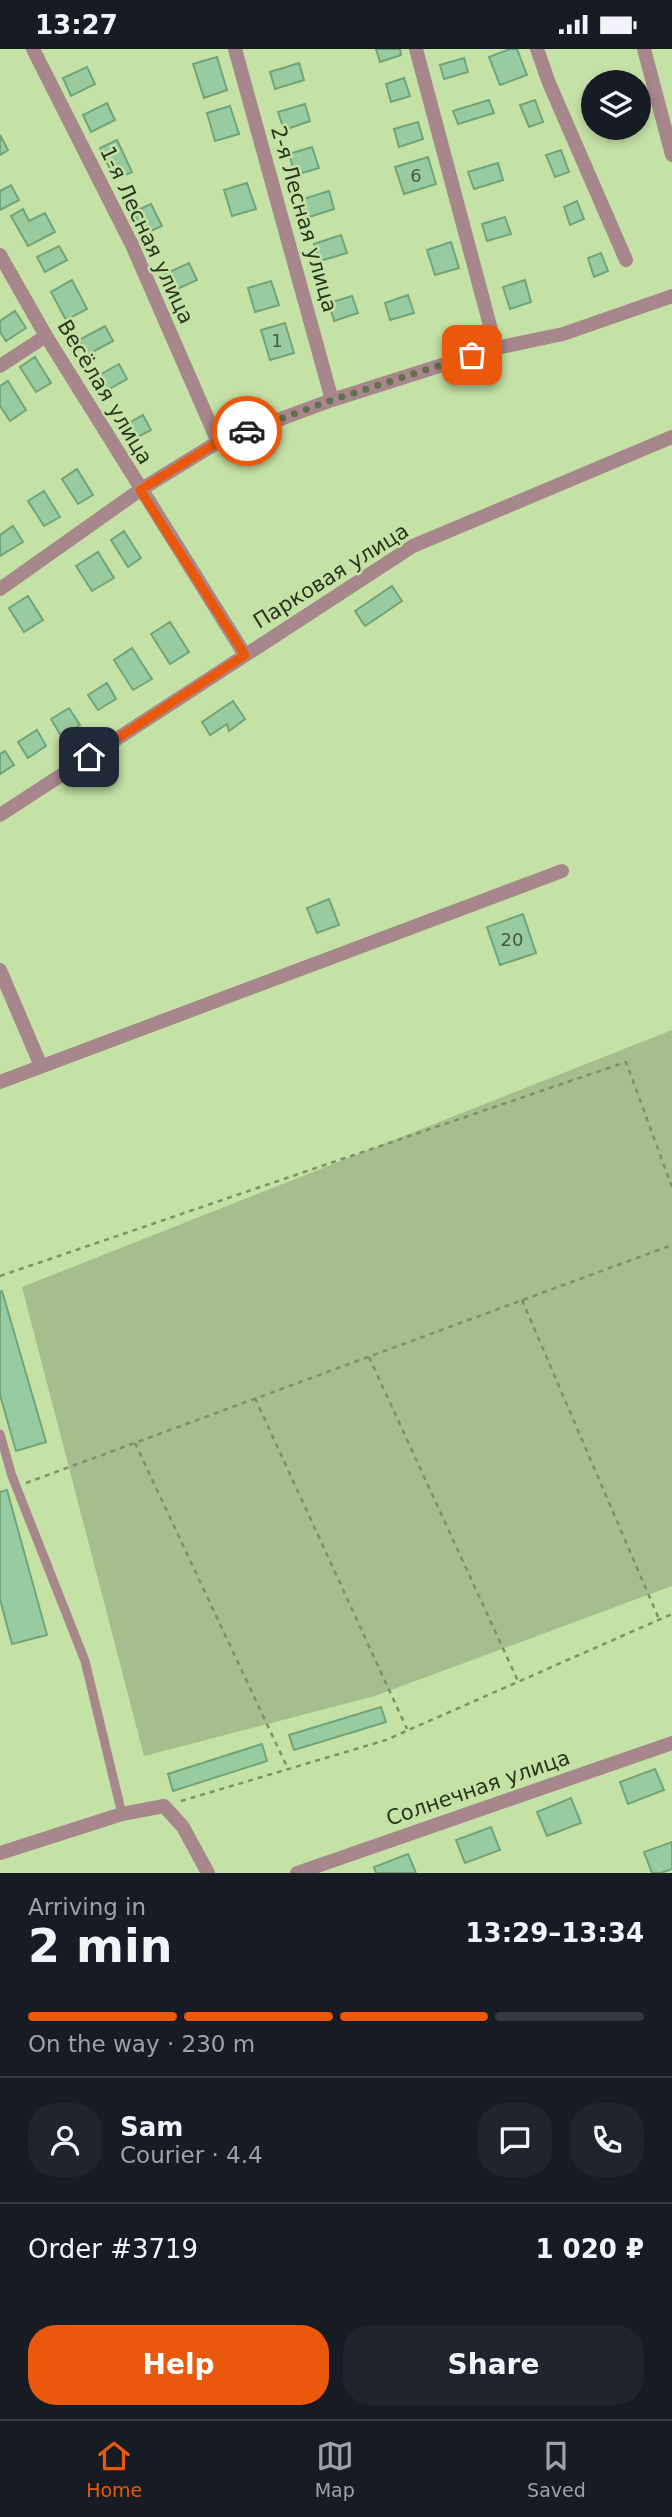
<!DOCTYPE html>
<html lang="en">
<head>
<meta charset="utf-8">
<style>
	:root { --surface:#171b24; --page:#20242c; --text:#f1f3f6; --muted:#9ea1a6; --line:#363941; --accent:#ea580c }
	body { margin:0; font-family:"DejaVu Sans",sans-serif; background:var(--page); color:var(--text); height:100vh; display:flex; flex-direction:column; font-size:26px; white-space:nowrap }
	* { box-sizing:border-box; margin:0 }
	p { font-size:23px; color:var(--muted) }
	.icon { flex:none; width:38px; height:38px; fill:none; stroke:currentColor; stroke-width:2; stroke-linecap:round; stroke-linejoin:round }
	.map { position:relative; height:1824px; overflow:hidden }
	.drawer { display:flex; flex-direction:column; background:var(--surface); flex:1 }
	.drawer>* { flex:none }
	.buttons { position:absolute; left:581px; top:21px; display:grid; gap:14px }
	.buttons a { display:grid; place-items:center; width:70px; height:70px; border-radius:50%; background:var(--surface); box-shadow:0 4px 10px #0003; font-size:35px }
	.pin { position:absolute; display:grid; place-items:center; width:60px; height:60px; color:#fff; margin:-30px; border-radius:14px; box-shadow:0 4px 10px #0006 }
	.courier { position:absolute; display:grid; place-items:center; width:70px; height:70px; margin:-35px; border:5px solid #ea580c; border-radius:50%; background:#fff; color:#222; box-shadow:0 2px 9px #0007 }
	.head em { font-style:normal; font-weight:700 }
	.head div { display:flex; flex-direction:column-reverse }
	.head { display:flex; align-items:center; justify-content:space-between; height:119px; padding:0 28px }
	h1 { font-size:46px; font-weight:700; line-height:52px }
	.bar { display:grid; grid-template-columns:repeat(4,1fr); gap:10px 7px; align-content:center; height:84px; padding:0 28px }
	.bar i { height:9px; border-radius:5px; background:var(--line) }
	.bar .on { background:var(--accent) }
	.bar p { grid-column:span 4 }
	.line { display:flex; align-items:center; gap:18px; padding:0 28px; border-top:2px solid var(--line) }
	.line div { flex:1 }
	.round { display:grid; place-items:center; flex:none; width:74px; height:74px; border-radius:28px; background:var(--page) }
	.primary-button { display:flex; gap:14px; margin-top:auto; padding:14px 28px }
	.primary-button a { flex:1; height:80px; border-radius:28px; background:var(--accent); color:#fff; font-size:28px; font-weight:700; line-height:80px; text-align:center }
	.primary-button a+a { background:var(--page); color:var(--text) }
	.status { display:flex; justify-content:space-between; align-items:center; height:49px; padding:0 35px; background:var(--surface); direction:ltr }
	.status svg { height:19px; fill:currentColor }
	.tabs { display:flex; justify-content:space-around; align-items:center; height:98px; border-top:2px solid var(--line); background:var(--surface); font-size:19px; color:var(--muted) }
	.tabs a { display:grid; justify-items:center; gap:4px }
	.tabs .on { color:var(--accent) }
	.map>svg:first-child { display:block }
</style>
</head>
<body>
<div class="status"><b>13:27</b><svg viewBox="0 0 49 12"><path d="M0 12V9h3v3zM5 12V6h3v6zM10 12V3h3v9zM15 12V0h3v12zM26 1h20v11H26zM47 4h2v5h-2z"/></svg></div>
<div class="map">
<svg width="672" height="1824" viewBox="0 0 672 1824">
	<rect width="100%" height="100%" fill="#c5e2a6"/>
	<path fill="#a6be8d" d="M672 981V1537L375 1647 144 1707 22 1238Z"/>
	<path fill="#99cba0" stroke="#71a579" stroke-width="2" d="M376 0H400L401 6 380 13Z
		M510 0H517L527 26 500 36 489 8Z
		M217 8 227 41 204 49 193 15Z
		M464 9 468 23 444 30 440 16Z
		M299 14 304 31 275 40 270 23Z
		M87 18 95 35 71 47 63 29Z
		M404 29 410 47 391 53 386 35Z
		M489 51 494 64 458 75 453 62Z
		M535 51 543 73 529 78 520 56Z
		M107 54 115 71 91 83 83 66Z
		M305 55 310 72 284 81 278 63Z
		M230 57 239 85 215 92 207 64Z
		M418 73 423 90 399 98 394 80Z
		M0 86 8 101 0 106Z
		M117 91 132 123 115 131 100 99Z
		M312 98 319 119 295 126 289 105Z
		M561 101 569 123 555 128 546 106Z
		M428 108 436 135 404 145 395 118Z
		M498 114 503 131 474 140 468 123Z
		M247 134 256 160 232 167 224 141Z
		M11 136 19 151 0 161V142Z
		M329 142 334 160 306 169 300 151Z
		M577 152 584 170 570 176 564 158Z
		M151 155 162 177 144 185 133 163Z
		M23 160 29 172 45 164 55 183 28 197 11 167Z
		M505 168 511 185 487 192 482 175Z
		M341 186 347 204 320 212 314 195Z
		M451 193 459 219 435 226 427 201Z
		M59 197 67 211 45 223 37 208Z
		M601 204 608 222 594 228 588 209Z
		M189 214 197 231 173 242 165 225Z
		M72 231 87 260 66 271 51 243Z
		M525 231 531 253 510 260 503 238Z
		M271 232 279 256 255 263 248 239Z
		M408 246 414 264 390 271 385 254Z
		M352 247 358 264 334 272 329 254Z
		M15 262 26 279 6 292 0 283V272Z
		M285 274 294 304 270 311 261 281Z
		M105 277 113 292 87 306 79 291Z
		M35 308 51 334 36 343 20 318Z
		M119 315 127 330 104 343 96 328Z
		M8 332 26 361 10 372 0 357V337Z
		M143 366 151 381 130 392 122 378Z
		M77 420 93 446 78 455 62 430Z
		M44 442 60 468 44 477 28 452Z
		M13 477 23 493 0 507V486Z
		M124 482 141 509 128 518 111 491Z
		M98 503 114 529 92 542 76 517Z
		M392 537 402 552 365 577 355 562Z
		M28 547 43 571 24 583 9 559Z
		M170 573 189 603 170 615 151 585Z
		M132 599 152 630 133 641 114 611Z
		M107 634 116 650 98 661 88 646Z
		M233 652 245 670 229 682 227 675 210 686 202 673Z
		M69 659 80 676 61 687 51 670Z
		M37 681 46 697 28 709 18 693Z
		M5 702 14 716 0 725V705Z
		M329 850 339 876 317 884 307 859Z
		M523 865 536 904 500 916 487 878Z
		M2 1242 46 1393 16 1402 0 1346V1243Z
		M7 1441 47 1586 12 1595 0 1550V1443Z
		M381 1658 386 1673 294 1701 289 1686Z
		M262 1695 267 1712 173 1742 168 1725Z
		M655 1720 664 1741 628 1755 620 1733Z
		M571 1749 581 1774 547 1787 537 1763Z
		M491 1778 500 1801 465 1814 456 1791Z
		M672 1793V1820L661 1824H652L644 1803Z
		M408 1805 416 1824H376L374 1818Z"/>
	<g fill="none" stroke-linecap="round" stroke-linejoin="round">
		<path stroke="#7d9267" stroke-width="2.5" stroke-dasharray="5 5" stroke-linecap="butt" d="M0 1227 626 1013 672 1138
			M522 1251 659 1570
			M369 1308 518 1632
			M255 1349 407 1680
			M135 1394 288 1720
			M26 1434 672 1196
			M181 1752 386 1691 672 1565"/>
		<path stroke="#a7878c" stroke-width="9" d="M0 1385 12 1427 85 1612 122 1765"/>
		<path stroke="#a7878c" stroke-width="14" d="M33 0 132 196 218 393
			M235 0 332 351
			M416 0 496 299
			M537 0 549 34 626 211
			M644 0 672 106
			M0 206 46 287 245 606
			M0 317 46 287
			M0 540 140 441 218 393 332 351 496 299 563 285 672 247
			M0 766 413 497 672 388
			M0 921 41 1017
			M0 1033 562 822
			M0 1804 122 1765 164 1757 183 1778 208 1824
			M297 1824 672 1694"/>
	</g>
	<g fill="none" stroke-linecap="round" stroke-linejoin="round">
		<path stroke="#60724d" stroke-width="7" stroke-dasharray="0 12.6" d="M247 382 332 351 472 306"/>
		<path stroke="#ea580c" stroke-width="9" d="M89 708 245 606 140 441 218 393 247 382"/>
	</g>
	<g text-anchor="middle" stroke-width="5" stroke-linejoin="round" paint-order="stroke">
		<g font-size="18" fill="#465a3e">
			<text x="416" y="133">6</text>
			<text x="277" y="298">1</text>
			<text x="512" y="897">20</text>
		</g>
		<g font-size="21" fill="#2a351d" stroke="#c5e2a6">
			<text transform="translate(304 170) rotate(74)" y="7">2-я Лесная улица</text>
			<text transform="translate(147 186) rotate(65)" y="7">1-я Лесная улица</text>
			<text transform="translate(105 343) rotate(59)" y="7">Весёлая улица</text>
			<text transform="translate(331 527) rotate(-32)" y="7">Парковая улица</text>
			<text transform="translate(478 1739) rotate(-19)" y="7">Солнечная улица</text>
		</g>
	</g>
</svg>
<div class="buttons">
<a><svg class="icon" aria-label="layers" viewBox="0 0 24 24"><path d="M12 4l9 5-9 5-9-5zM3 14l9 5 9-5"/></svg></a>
</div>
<div class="pin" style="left:472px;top:306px;background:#ea580c"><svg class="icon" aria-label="bag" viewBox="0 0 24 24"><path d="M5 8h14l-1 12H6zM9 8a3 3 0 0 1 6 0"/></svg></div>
<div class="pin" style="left:89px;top:708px;background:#1f2937"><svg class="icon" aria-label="home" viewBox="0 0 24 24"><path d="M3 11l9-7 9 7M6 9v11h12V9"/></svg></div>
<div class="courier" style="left:247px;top:382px"><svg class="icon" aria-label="car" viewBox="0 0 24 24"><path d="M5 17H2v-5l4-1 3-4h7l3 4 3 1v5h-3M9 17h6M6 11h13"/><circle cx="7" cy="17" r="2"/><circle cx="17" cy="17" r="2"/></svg></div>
</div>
<section class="drawer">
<div class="head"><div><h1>2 min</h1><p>Arriving in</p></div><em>13:29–13:34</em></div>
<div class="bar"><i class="on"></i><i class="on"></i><i class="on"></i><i></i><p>On the way · 230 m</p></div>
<div class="line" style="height:126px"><a class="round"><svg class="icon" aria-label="person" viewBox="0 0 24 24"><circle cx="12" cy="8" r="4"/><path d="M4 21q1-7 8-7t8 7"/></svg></a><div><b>Sam</b><p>Courier · 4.4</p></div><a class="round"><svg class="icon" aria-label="chat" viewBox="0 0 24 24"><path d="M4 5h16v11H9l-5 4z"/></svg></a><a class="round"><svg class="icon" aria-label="phone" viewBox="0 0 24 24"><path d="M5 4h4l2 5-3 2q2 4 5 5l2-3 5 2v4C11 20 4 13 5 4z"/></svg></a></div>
<div class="line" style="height:91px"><div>Order #3719</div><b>1 020 ₽</b></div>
<div class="primary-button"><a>Help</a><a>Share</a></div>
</section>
<nav class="tabs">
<a class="on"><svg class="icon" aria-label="home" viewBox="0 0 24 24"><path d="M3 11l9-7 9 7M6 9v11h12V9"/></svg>Home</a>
<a><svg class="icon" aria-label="map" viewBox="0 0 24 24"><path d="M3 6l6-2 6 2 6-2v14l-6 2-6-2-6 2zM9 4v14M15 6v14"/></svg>Map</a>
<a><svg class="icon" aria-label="saved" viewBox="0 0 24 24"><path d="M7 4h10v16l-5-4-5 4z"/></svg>Saved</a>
</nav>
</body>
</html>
